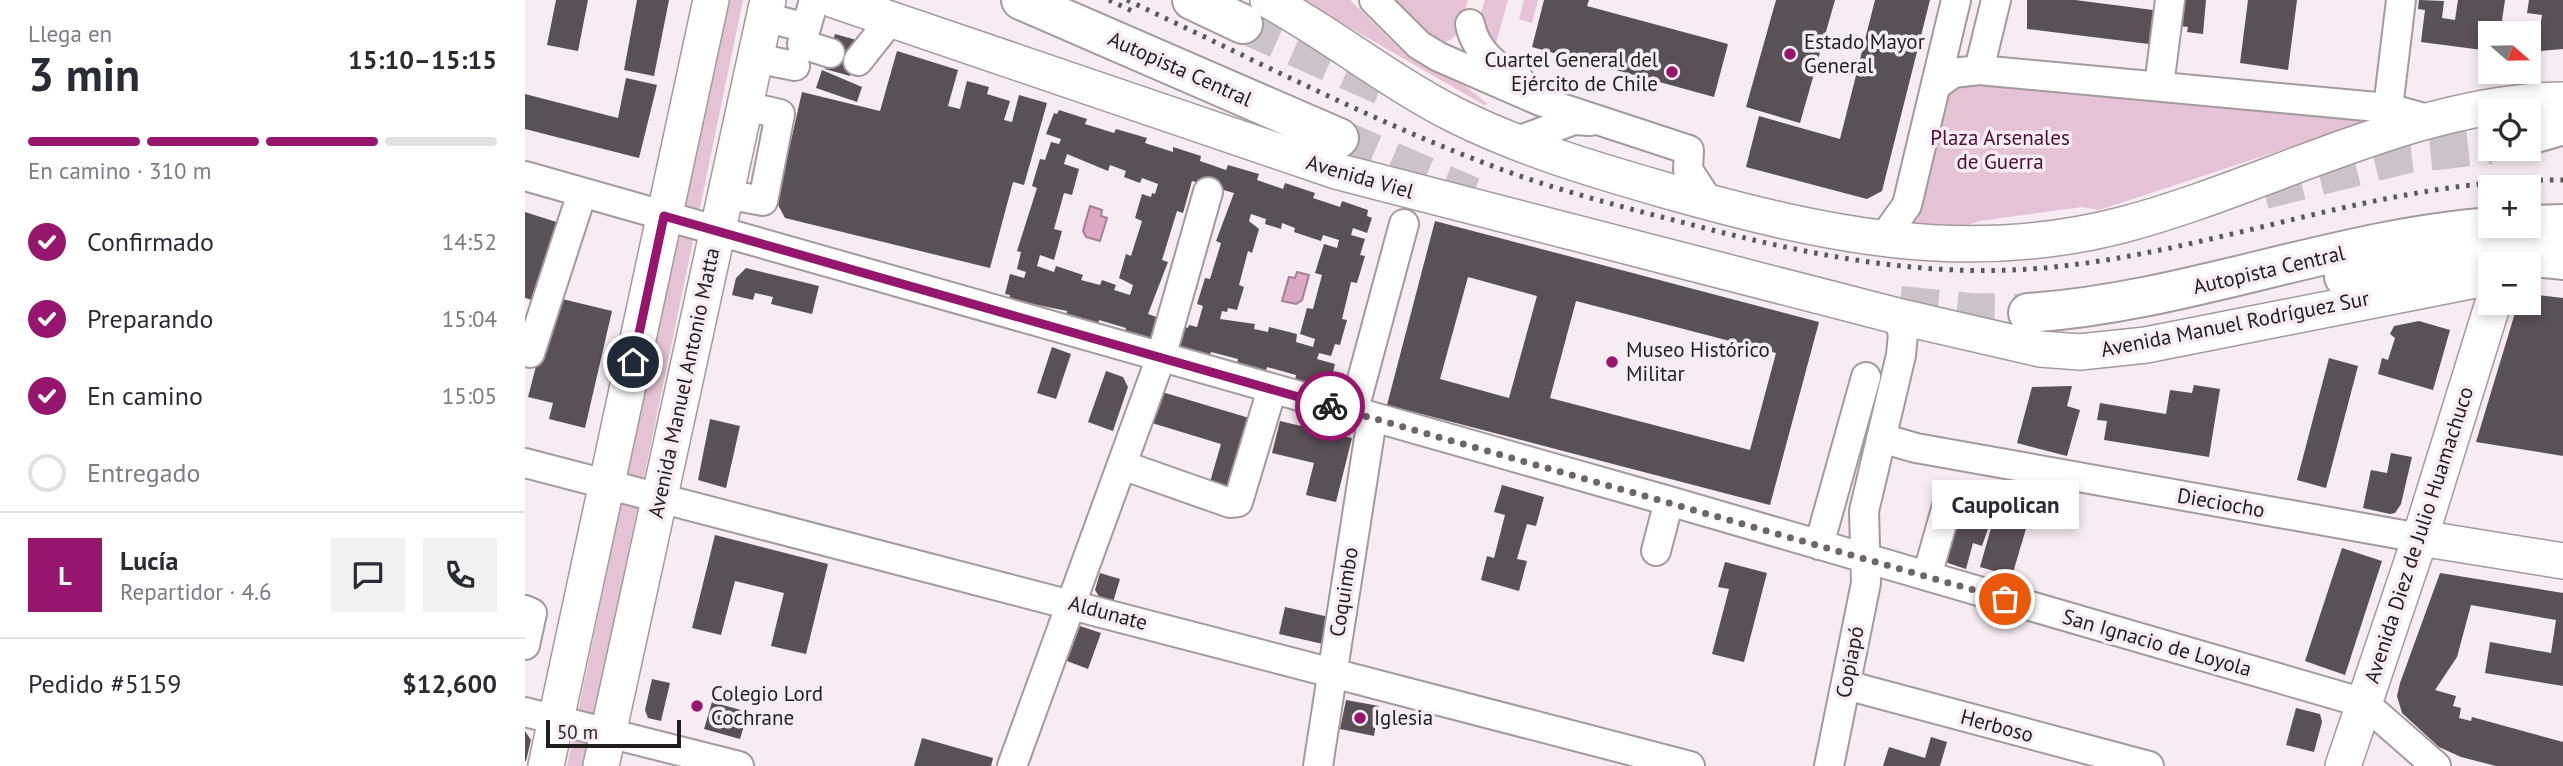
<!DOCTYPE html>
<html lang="es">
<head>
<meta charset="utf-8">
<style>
	:root { --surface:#fff; --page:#f2f2f3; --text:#2b2b33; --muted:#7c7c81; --line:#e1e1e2; --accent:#97166d }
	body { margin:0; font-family:"PT Sans",sans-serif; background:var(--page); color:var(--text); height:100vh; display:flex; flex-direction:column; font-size:26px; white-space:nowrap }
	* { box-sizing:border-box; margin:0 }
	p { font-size:23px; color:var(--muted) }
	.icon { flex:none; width:38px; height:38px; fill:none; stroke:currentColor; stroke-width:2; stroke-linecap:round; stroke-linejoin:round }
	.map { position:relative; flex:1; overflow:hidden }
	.panel { display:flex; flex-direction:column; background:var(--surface); width:525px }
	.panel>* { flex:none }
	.needle { width:46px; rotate:110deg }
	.fabs { position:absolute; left:1953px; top:21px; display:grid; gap:14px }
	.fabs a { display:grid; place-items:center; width:63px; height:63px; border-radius:0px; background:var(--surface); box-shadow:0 4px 10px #0003; font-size:35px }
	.scale { position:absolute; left:21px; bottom:18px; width:135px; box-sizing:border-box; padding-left:7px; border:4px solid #211e1f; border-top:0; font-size:19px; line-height:24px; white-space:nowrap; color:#211e1f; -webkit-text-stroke:5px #f6ecf1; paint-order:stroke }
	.pin { position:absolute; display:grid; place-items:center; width:60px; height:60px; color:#fff; margin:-30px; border:4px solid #fff; border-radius:50%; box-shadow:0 2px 7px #0007 }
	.courier { position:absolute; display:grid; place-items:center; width:70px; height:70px; margin:-35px; border:5px solid #97166d; border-radius:50%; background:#fff; color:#222; box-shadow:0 2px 9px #0007 }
	.bubble { position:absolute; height:49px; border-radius:0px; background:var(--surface); box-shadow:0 4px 10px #0003; font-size:23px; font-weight:600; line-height:49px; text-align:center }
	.overview em { font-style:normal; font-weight:600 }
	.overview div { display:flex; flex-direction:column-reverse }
	.overview { display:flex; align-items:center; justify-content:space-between; height:119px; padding:0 28px }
	h1 { font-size:46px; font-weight:600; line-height:52px }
	.bar { display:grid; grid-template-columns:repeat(4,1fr); gap:10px 7px; align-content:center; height:84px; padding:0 28px }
	.bar i { height:9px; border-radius:5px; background:var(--line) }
	.bar .current { background:var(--accent) }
	.bar p { grid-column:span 4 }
	.line { display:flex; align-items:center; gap:18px; padding:0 28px; border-top:2px solid var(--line) }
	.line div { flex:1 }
	.round { display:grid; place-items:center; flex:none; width:74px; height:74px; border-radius:0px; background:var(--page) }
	ol { padding:0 28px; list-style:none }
	li { display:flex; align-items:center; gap:21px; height:77px }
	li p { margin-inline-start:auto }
	li .icon { padding:7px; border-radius:50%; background:var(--accent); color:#fff; stroke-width:4 }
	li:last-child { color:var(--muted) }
	li i { width:38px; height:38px; border:4px solid var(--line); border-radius:50% }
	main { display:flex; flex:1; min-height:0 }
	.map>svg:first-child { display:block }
</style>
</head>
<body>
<main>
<section class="panel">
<div class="overview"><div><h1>3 min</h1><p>Llega en</p></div><em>15:10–15:15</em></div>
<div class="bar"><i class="current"></i><i class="current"></i><i class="current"></i><i></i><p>En camino · 310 m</p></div>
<ol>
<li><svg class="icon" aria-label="check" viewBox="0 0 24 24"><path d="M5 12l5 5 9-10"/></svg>Confirmado<p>14:52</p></li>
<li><svg class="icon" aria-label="check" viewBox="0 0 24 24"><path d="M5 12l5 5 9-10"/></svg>Preparando<p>15:04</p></li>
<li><svg class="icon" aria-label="check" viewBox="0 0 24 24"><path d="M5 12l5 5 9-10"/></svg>En camino<p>15:05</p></li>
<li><i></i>Entregado</li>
</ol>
<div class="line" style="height:126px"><b class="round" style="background:var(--accent);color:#fff">L</b><div><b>Lucía</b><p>Repartidor · 4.6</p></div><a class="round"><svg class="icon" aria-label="chat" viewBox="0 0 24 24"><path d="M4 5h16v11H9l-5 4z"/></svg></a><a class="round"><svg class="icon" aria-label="phone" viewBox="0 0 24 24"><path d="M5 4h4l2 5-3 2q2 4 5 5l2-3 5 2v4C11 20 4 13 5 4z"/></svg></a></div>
<div class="line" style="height:91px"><div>Pedido #5159</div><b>$12,600</b></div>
</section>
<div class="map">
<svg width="2038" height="766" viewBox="0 0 2038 766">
	<rect width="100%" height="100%" fill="#f6ecf1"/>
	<path fill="#e5c2d4" d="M200 0H218L59 766H42Z
		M777 0H825L874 48 940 86 963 104 959 105Z
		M858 0H943C938 18 937 41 915 43Z
		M960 0H983L969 50 954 19Z
		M999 0H1013L1007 23 994 19Z
		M1471 81 1835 117 1836 124 1574 210 1557 207 1454 221 1441 226 1387 225 1419 88Z"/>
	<path fill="#dda8c4" stroke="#a57f92" stroke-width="2" d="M565 206 577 210 576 216 582 218 575 241 561 237 558 231Z
		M772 272 784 275 777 300 771 304 757 301 764 277 770 278Z"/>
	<path fill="#595155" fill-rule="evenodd" d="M31 0H63L53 51 22 45Z
		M112 0H144L129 76 99 70Z
		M1019 0H1064L1062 6 1203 44 1189 97 1007 47Z
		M1251 0H1310L1275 123 1221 107Z
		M1350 0H1405L1357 191 1342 199 1221 167 1234 116 1315 139Z
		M1502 0H1550L1628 10 1624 44 1502 29Z
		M1658 0H1681L1678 34 1662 32 1663 27 1655 26Z
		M1723 0H1772L1763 70 1715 63Z
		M1894 0 1919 1 1917 18 1930 20 1933 0H1980L1976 27 1989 29V26L2015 28 2017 15 2002 13 2004 0H2038V49L2004 52V33H1965V51L1896 42 1900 10 1893 9Z
		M310 34 335 41 325 76 300 69Z
		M372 51 433 70 423 106 435 109 442 81 464 87 462 94 485 101 479 120 487 122 494 95 522 103 499 185 488 182 465 268 260 218 252 203 277 92 355 111Z
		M297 70 337 87 332 102 291 88Z
		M101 78 132 85 114 158 0 129V94L93 118Z
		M534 110 562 119 560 124 589 133 591 129 622 138 620 143 648 152V147L676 156 675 161 701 170 703 165 734 174 732 180 758 189 760 183 790 193 788 198 815 207 817 201 843 210 842 216 847 218 842 233 828 228 826 235 840 239 835 255 840 256 832 283 826 282 817 319 822 320 815 345 810 344 806 356 794 353 792 359 810 364 805 385 799 383 798 389 770 381 771 375 742 367 740 373 712 364 713 359 686 352 684 357 654 348 656 343 629 336 628 341 600 332 601 328 574 320 573 325 541 316 542 311 484 299 485 295 480 294 485 274 499 278 501 272 492 269 496 252 492 251 512 188 507 186 515 159 520 160 526 142 534 144 536 139 521 134 529 113 532 114ZM542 154 583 171 585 165 601 171 599 177 615 183 617 178 633 184 630 194 627 193 626 197 617 194 610 218 617 221 606 256 601 254 594 278 608 285 605 295 589 290 591 285 577 280 575 285 556 280 558 275 531 266 529 272 512 266 515 255 529 260 537 231 529 229 539 193 547 195 554 169 539 164ZM667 181 709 193 691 241 696 243 685 279 680 278 672 304 678 306 672 327 664 325 663 328 623 314 643 262 637 260 652 211 658 213ZM726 214 741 219 740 224 756 229 757 223 770 228 769 232 796 241 798 235 814 240 812 248 799 244 790 273 797 275 788 309 782 308 775 334 790 339 788 347 771 342 772 334 744 327 743 332 729 329 730 324 695 319 697 311 702 312 703 308 712 310 719 287 714 285 723 251 727 253 734 229 724 221Z
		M0 212 44 226 38 241 27 237 21 255 29 258 14 302 0 298Z
		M910 221 1294 322 1245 505 862 405ZM943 277 1012 296 984 398 915 379ZM1051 301 1251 353 1225 450 1025 398Z
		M221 268 294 286 287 314 246 304 248 297 230 293 228 300 207 295 211 278Z
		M2004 294 2038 298V456L1951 442 1993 303H2004Z
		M29 297 87 311 60 428 24 419 28 403 3 397Z
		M1894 321 1925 330 1908 390 1853 374 1857 358 1863 360 1870 338 1865 334 1869 326Z
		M527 347 546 354 531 399 512 393Z
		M1804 358 1833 366 1801 488 1772 480Z
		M581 371 598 377 603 387 588 431 563 422Z
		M1669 385 1695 389 1684 457 1579 440 1582 421 1572 420 1575 403 1641 414 1645 390 1667 393Z
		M1547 386 1542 406 1555 410 1542 456 1492 443 1507 387Z
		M637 392 731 420 709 497 683 489 696 444 627 423Z
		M185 419 215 426 201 488 173 480Z
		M755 421 827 438 811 502 781 495 789 463 747 453Z
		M1866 453 1887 457 1876 504 1870 513 1865 514 1838 508 1846 470 1862 473Z
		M977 485 1019 497 1011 526 1002 524 992 559 1002 561 994 591 956 580 962 556 969 558 980 515 969 512Z
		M1446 495 1464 500 1456 526 1463 529 1457 546 1448 543 1441 569 1420 562 1436 497Z
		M1475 496 1508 505 1487 576 1455 567Z
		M190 535 303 564 281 654 246 646 259 593 210 581 196 635 167 628Z
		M1817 548 1857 561 1820 675 1780 661Z
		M1200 562 1242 573 1219 662 1187 654 1204 589 1193 587Z
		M575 573 595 579 588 602 575 598 570 590Z
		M1915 573 2038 593V686L1960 673 1965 642 2026 653 2031 620 1946 605 1932 657 1910 690 1931 696 1928 706 1936 708 1934 718 1946 721 1947 717 2038 742V766H1971L1936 757 1914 747 1877 713 1872 696 1875 683Z
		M760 607 804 617 798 644 754 634Z
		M555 626 576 633 563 669 542 661Z
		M127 679 145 683 136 721 123 718 120 710Z
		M821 700 854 706 849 736 815 729Z
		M187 702 223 712 215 739 179 729Z
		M1771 708 1795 714 1797 722 1789 752 1761 745Z
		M0 731 6 740 1 761H0Z
		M1406 737 1422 742 1415 766H1358L1364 747 1400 758Z
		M397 738 468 758 466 766H389Z"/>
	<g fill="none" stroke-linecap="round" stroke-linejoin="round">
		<path stroke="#cbc3c7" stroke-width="38" stroke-dasharray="38 19" stroke-linecap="butt" d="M718 24 873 93
			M814 138 947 196
			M1739 190 1883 154 1965 145
			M1375 305 1444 312 1503 313"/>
		<g stroke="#a39a9e" stroke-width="32">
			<path id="minor" d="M849 0 894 45 914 57 1015 101 1164 150 1163 170 1184 202
				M240 17 281 28 289 0
				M945 24C950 51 972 68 995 81
				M277 44 305 53
				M230 58 270 66
				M333 61 367 18
				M1454 70 1471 0
				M1413 84 1428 73 1454 70 1863 108 1906 120
				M1634 86 1645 0
				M1863 108 1876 0
				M990 142 1049 120 1065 121
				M0 176 1144 501 1839 703 1911 766
				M200 194 238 201 255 114 220 106
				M1357 240 1382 205 1431 0
				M5 353 57 193
				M828 413 879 224
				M1356 438 1391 448 1895 538
				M0 463 1165 766
				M597 465 705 503 713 502 747 389
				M1294 545 1341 377
				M1131 551 1144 501
				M1402 576 1421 509
				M0 610 7 613 0 645
				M1321 685 1624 766
				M0 712 214 766
				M487 766 636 357 683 192
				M793 766 847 419
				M1304 766 1341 583 1339 511 1376 355 1378 334 1372 316"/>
		</g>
		<g stroke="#a39a9e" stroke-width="38">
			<path id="major" d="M309 0 811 171 1372 316 1515 349 1555 352 1621 345 1965 277
				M743 0C807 35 865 82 930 115 998 149 1070 170 1143 191 1296 234 1439 266 1597 225 1739 188 1890 101 2038 100
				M1895 538 2038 561
				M21 766 186 0
				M76 766 243 0
				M1818 766 1895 538 1968 303"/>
		</g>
		<g stroke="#a39a9e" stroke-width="42">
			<path id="highway" d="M496 0 814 138
				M667 0 718 24
				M2004 135 2038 125
				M2004 225 2038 224
				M1819 277C1892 263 1964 250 2038 260
				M1503 313C1667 302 1820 234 1984 226"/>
		</g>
		<use href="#minor" stroke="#fff" stroke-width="28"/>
		<use href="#major" stroke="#fff" stroke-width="35"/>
		<use href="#highway" stroke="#fff" stroke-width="38"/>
		<path stroke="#5c5759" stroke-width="5" stroke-dasharray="3.5 7" stroke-linecap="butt" d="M584 0 609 12
			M602 0C726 58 850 123 978 170 1049 196 1122 213 1195 232 1305 259 1415 279 1529 267 1701 249 1863 178 2038 180"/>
	</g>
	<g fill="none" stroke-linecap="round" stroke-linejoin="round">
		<path stroke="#6c6668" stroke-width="7" stroke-dasharray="0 12.6" d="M805 406 1480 599"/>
		<path stroke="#97166d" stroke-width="9" d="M108 362 139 216 805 406"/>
	</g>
	<g fill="#97166d" stroke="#f6ecf1" stroke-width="2.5">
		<circle cx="1265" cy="54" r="7"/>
		<circle cx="1147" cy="72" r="7"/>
		<circle cx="1087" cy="362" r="7"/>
		<circle cx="172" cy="706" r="7"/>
		<circle cx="835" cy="718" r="7"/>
	</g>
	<g text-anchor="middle" stroke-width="7" stroke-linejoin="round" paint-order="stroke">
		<g font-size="21" fill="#211e1f" stroke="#f6ecf1" text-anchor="start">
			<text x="1279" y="49">Estado Mayor<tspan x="1279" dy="24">General</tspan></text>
			<text x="1133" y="67" text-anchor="end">Cuartel General del<tspan x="1133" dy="24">Ejército de Chile</tspan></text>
			<text x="1101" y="357">Museo Histórico<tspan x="1101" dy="24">Militar</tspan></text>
			<text x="186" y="701">Colegio Lord<tspan x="186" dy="24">Cochrane</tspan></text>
			<text x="849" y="725">Iglesia</text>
		</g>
		<g font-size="21" fill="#211e1f" stroke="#f6ecf1">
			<text transform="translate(655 69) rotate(24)" y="7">Autopista Central</text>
			<text transform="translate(835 177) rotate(16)" y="7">Avenida Viel</text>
			<text transform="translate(1744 270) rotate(-13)" y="7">Autopista Central</text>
			<text transform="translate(1710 324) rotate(-11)" y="7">Avenida Manuel Rodríguez Sur</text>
			<text transform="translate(159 383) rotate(-78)" y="7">Avenida Manuel Antonio Matta</text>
			<text transform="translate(1696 503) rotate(10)" y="7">Dieciocho</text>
			<text transform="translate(1894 535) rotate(-72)" y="7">Avenida Diez de Julio Huamachuco</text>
			<text transform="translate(819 592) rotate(-81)" y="7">Coquimbo</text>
			<text transform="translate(583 613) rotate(15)" y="7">Aldunate</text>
			<text transform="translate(1632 643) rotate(16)" y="7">San Ignacio de Loyola</text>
			<text transform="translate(1325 662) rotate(-79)" y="7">Copiapó</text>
			<text transform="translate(1472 726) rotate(15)" y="7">Herboso</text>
		</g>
		<g font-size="21" fill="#4c0e36" stroke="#f6ecf1">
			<text x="1475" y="145">Plaza Arsenales<tspan x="1475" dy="24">de Guerra</tspan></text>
		</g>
	</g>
</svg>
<div class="fabs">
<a><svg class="needle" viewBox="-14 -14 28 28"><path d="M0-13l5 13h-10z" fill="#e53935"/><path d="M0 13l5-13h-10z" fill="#7c7c81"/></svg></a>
<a><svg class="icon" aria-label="locate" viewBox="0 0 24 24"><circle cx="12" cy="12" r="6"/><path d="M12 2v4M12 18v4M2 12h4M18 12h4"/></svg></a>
<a>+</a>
<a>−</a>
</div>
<div class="scale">50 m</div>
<div class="pin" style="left:1480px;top:599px;background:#ea580c"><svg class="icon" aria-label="bag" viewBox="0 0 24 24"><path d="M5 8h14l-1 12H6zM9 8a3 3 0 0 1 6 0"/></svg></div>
<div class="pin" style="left:108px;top:362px;background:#1f2937"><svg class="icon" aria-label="home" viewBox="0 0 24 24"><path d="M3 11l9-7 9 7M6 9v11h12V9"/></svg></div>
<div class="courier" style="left:805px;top:406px"><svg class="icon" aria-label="bike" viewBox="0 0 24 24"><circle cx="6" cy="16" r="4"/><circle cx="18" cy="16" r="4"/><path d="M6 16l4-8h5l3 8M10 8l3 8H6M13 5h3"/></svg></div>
<div class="bubble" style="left:1407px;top:480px;width:147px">Caupolican</div>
</div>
</main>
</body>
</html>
